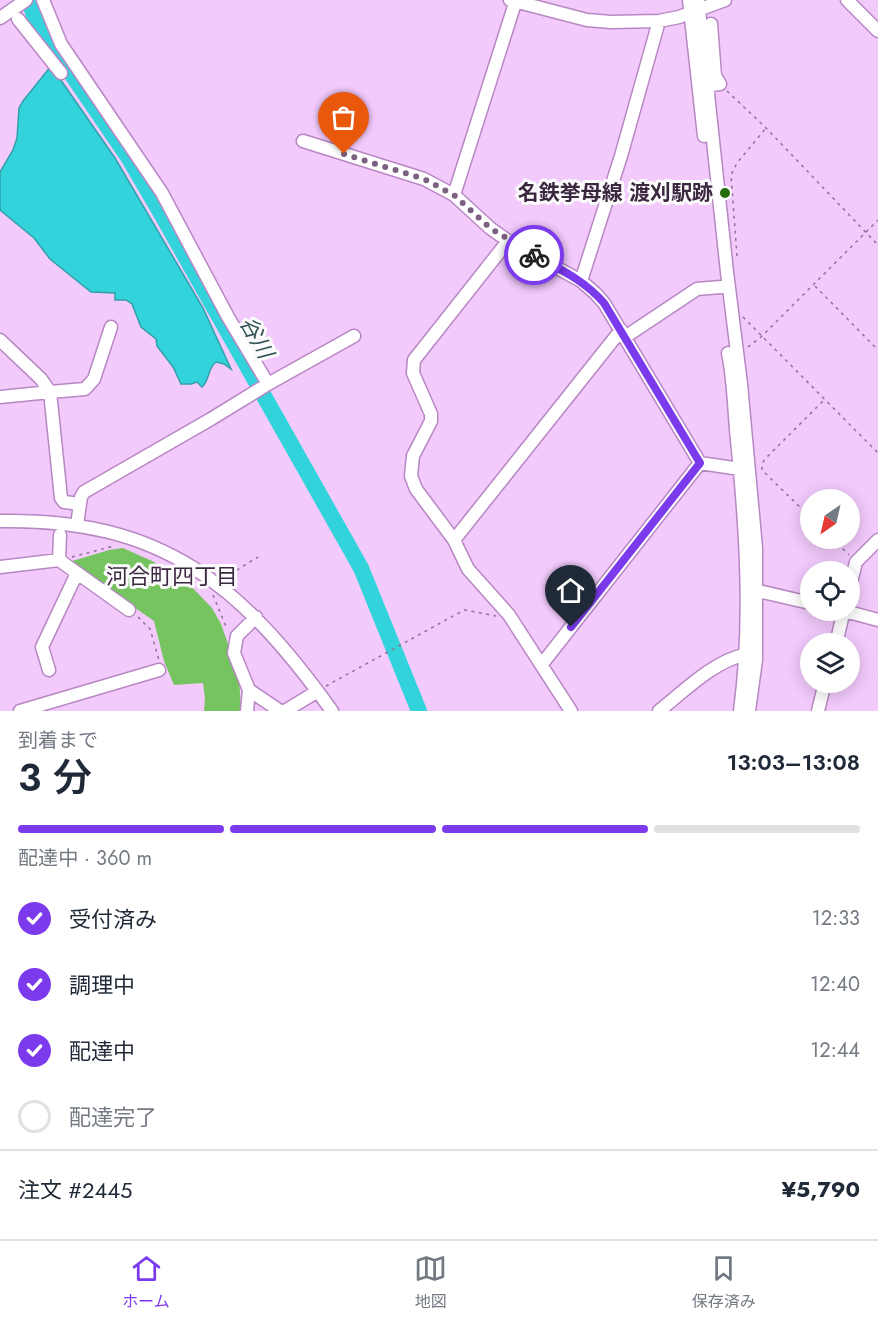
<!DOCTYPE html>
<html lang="ja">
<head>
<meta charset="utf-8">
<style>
	:root { --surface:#fff; --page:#f6f6f7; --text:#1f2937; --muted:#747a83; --line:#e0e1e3; --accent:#7c3aed }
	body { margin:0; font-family:Jost,"Noto Sans JP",sans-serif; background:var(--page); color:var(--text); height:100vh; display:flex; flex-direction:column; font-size:22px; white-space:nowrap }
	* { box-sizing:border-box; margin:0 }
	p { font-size:20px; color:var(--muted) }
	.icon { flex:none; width:33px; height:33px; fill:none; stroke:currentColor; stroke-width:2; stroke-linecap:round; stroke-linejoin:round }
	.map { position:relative; height:711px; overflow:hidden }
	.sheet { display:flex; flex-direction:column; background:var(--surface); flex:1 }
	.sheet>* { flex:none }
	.needle { width:39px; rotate:214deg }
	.fabs { position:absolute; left:800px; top:489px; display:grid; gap:12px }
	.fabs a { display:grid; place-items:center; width:60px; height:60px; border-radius:50%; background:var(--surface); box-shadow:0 3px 15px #0003; font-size:30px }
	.pin { position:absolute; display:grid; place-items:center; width:51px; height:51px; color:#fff; margin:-62px -26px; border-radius:50% 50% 50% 0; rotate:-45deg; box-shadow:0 0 6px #0007 }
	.pin .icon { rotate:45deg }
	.courier { position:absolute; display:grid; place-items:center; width:60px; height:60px; margin:-30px; border:4px solid #7c3aed; border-radius:50%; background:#fff; color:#222; box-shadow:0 2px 8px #0007 }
	.summary em { font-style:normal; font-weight:600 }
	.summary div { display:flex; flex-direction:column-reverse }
	.summary { display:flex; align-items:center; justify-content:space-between; height:102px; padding:0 18px }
	h1 { font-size:39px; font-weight:600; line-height:45px }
	.bar { display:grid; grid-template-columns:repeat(4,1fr); gap:9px 6px; align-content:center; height:72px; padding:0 18px }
	.bar i { height:8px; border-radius:4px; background:var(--line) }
	.bar .selected { background:var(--accent) }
	.bar p { grid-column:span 4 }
	.line { display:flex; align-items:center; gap:15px; padding:0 18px; border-top:2px solid var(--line) }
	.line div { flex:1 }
	ol { padding:0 18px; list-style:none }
	li { display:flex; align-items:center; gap:18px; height:66px }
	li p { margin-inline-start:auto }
	li .icon { padding:6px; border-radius:50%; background:var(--accent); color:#fff; stroke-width:4 }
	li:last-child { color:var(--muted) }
	li i { width:33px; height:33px; border:3px solid var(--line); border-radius:50% }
	.dock { display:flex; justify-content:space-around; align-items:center; height:84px; border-top:2px solid var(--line); background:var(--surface); font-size:16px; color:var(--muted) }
	.dock a { display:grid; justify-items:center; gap:3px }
	.dock .selected { color:var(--accent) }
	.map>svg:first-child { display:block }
</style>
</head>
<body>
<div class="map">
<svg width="878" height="711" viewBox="0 0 878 711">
	<rect width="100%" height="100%" fill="#f2cafc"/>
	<path fill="#75c460" d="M123 548 152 561 187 582 212 608 221 624 239 675 241 711H204L205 698 203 683 174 685 164 661 154 621 69 562 109 550Z"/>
	<path fill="#32d3da" stroke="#359fac" stroke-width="1.5" d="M51 66 115 158 203 308 231 369 224 364 216 362C207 369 210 380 202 387L197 382 191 384H181L173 367 157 346 156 339 141 327 132 304 126 300H115V293L91 292 50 259 34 238 0 210V172L13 150 17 138 19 108 23 101Z"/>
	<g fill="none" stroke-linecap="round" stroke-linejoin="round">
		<path stroke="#32d3da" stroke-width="16" d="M29 0 36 22 128 157 159 210 361 568 419 711"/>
		<g stroke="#b887c4" stroke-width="15">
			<path id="minor" d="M43 0 61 44 162 193 228 317 268 384
				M510 0 587 20 611 22 659 21 679 17 725 0
				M689 0 704 136
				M698 0 727 272 741 384 756 548V660L749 711
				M847 0 878 31
				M0 18 26 0
				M18 19 61 73
				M703 86 720 84 715 76 711 24
				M303 141 424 179 454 195 490 228 508 241 581 281 595 293 604 303 700 463
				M454 195 516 0
				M508 241 414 360 413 373 431 414V421L413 456 411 476 416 489 454 540 468 569 509 615 571 711
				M581 281 621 156 659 21
				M625 337 697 289 721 287
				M0 340 41 379 50 392 85 389 94 379 111 327
				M728 353C734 381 734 412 737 440 746 529 752 622 740 711
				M0 397 50 392 61 498 64 502 80 504
				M700 463 740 469
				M0 521C163 518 241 585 332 711
				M77 525 81 497 84 492 211 419 268 384 354 336
				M60 535 59 560 129 610
				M454 540 621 330
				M0 567 59 560
				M750 589 810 603
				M849 591 856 562 878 540
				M841 610 878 620
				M256 617 237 636 234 653 249 690 280 711
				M836 644 844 610
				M542 664 700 463
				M49 670 42 647 77 573
				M20 711 159 670
				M247 711 249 690
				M285 711 313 694
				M659 711C683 692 714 661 744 655
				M818 711 825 682"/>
		</g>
		<path stroke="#8f7296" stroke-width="1.5" stroke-dasharray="3 4.5" stroke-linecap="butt" d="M727 91 766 128 878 245
			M737 256 731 175 737 163 766 128
			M815 286 878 350
			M743 317 878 453
			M748 347 761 337 878 220
			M810 517 762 470V464L765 459 823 401
			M832 538 849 555
			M72 557 114 546
			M224 578 258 557
			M213 595 227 629
			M138 617 150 629 159 660
			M326 686 455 615 465 610 496 616"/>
		<use href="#minor" stroke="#fff" stroke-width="12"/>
	</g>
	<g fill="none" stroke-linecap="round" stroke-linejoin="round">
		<path stroke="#7b6082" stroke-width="6" stroke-dasharray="0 10.8" d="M344 154 424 179 454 195 490 228 534 255"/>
		<path stroke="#7c3aed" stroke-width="8" d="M534 255C560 269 585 281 604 303L700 463 571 627"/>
	</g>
	<circle fill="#256c09" stroke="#fbfbfb" stroke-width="2" cx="725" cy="193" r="6"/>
	<g text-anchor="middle" stroke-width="6" stroke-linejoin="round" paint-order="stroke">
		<g font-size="21" font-weight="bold" fill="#3b2740" stroke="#fbfbfb" text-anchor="end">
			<text x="713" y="200">名鉄挙母線 渡刈駅跡</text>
		</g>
		<g font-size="22" font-style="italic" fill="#335354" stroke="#fbfbfb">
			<text transform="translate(257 337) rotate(61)" y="8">谷川</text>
		</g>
		<g font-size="22" fill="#3b2740" stroke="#fbfbfb">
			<text x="172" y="584">河合町四丁目</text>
		</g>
	</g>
</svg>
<div class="fabs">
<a><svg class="needle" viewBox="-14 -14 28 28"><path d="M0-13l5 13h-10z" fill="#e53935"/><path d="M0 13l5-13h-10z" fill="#747a83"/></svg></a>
<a><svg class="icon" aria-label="locate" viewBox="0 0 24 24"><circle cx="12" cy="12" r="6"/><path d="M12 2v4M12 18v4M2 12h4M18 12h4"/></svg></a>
<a><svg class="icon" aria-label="layers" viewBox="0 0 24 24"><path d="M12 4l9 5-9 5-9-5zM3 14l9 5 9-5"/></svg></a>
</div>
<div class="pin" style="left:344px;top:154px;background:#ea580c"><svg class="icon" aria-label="bag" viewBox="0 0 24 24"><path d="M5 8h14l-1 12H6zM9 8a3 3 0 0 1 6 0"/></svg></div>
<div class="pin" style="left:571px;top:627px;background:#1f2937"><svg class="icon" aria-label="home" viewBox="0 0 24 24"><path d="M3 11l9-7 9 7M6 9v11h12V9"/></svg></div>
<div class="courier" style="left:534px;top:255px"><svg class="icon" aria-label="bike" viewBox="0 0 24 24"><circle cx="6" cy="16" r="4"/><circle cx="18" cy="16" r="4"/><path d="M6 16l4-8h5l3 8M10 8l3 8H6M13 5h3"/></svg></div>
</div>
<section class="sheet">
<div class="summary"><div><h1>3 分</h1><p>到着まで</p></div><em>13:03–13:08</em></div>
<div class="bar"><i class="selected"></i><i class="selected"></i><i class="selected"></i><i></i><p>配達中 · 360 m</p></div>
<ol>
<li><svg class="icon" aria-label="check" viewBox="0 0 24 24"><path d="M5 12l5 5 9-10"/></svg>受付済み<p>12:33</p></li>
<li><svg class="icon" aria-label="check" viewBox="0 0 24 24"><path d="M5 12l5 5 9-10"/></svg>調理中<p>12:40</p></li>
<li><svg class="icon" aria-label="check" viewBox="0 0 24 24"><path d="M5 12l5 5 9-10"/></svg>配達中<p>12:44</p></li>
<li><i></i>配達完了</li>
</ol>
<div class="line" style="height:78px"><div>注文 #2445</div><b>¥5,790</b></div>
</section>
<nav class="dock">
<a class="selected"><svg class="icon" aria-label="home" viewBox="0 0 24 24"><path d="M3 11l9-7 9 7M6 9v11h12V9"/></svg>ホーム</a>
<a><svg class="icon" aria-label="map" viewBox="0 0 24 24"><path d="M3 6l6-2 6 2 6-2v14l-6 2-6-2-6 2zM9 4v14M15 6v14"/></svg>地図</a>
<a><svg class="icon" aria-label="saved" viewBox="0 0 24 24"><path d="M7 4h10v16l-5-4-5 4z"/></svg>保存済み</a>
</nav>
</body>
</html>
